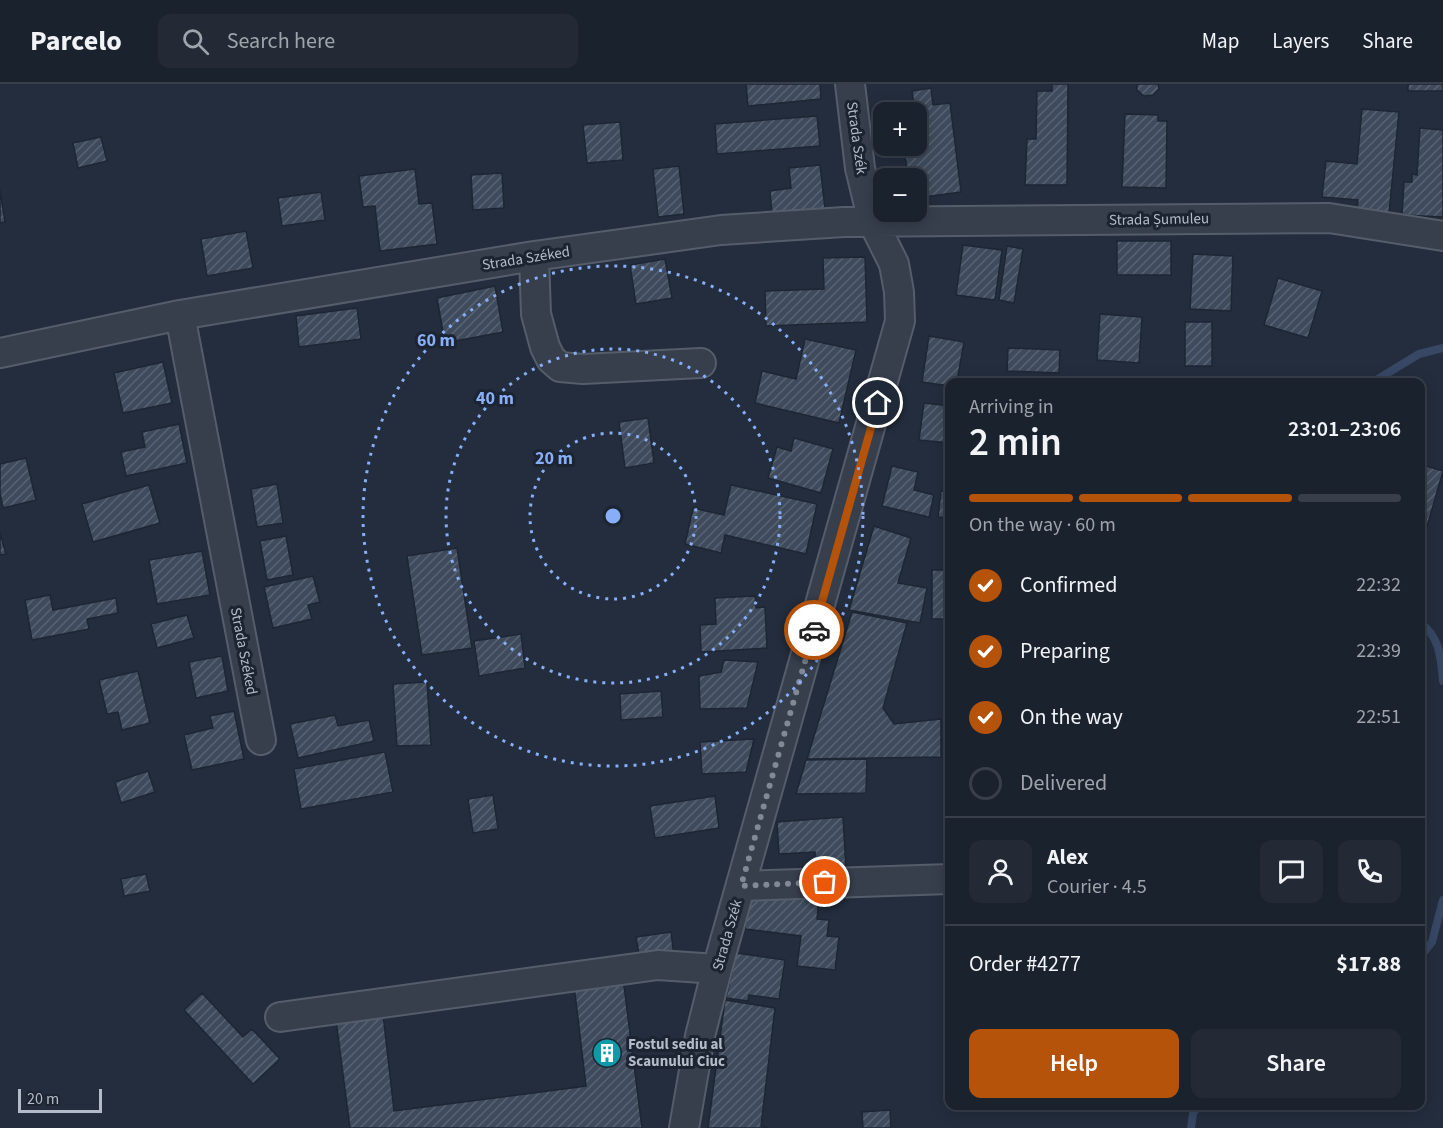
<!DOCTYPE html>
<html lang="en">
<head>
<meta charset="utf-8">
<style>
	:root { --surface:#1a222e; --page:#232a36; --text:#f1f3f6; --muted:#9fa4aa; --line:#383f4a; --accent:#b45309 }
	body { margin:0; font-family:"Source Sans 3",sans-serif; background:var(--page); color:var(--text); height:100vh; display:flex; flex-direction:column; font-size:22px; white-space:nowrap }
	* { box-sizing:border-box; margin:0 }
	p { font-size:20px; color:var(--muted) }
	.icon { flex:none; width:33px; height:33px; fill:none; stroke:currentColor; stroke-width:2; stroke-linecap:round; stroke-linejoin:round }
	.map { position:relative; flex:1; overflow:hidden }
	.details { position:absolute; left:945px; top:294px; width:480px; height:732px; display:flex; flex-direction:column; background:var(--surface); border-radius:12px; box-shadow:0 3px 15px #0003,0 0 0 2px var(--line) }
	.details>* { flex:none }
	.tools { position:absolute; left:873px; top:18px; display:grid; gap:12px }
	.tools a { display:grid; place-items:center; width:54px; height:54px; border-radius:12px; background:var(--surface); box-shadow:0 3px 15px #0003,0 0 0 2px var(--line); font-size:30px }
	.scale { position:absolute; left:18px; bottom:15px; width:84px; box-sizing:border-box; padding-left:6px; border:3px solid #b3bac8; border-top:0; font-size:16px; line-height:21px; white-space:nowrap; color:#b3bac8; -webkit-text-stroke:4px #1c2432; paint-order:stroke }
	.pin { position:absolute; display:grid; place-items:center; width:51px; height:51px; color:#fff; margin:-26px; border:3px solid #fff; border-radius:50%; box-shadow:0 2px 6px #0007 }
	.courier { position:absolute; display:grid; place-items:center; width:60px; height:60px; margin:-30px; border:4px solid #b45309; border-radius:50%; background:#fff; color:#222; box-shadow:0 2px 8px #0007 }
	.summary em { font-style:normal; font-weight:600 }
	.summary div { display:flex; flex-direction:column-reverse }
	.summary { display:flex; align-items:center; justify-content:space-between; height:102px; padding:0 24px }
	h1 { font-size:39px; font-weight:600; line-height:45px }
	.bar { display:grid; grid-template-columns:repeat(4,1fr); gap:9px 6px; align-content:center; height:72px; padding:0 24px }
	.bar i { height:8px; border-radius:4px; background:var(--line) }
	.bar .on { background:var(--accent) }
	.bar p { grid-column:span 4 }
	.line { display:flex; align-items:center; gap:15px; padding:0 24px; border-top:2px solid var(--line) }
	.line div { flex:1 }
	.round { display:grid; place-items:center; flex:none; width:63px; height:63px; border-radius:12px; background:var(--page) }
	ol { padding:0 24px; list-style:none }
	li { display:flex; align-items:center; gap:18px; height:66px }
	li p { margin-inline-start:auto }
	li .icon { padding:6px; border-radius:50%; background:var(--accent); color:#fff; stroke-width:4 }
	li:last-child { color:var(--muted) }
	li i { width:33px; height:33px; border:3px solid var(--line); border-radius:50% }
	.primary-button { display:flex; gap:12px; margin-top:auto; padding:12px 24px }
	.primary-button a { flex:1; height:69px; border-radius:12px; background:var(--accent); color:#fff; font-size:24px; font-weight:600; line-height:69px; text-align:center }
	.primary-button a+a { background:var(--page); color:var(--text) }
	header { display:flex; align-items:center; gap:36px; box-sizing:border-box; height:84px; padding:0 30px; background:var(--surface); border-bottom:2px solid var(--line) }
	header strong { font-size:28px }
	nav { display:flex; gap:33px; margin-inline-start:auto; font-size:21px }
	.search { width:420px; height:54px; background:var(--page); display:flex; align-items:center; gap:15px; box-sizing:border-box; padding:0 21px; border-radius:12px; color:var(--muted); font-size:22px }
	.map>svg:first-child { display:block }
</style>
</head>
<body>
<header>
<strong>Parcelo</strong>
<div class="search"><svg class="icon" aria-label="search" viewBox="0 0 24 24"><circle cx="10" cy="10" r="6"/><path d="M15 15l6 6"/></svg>Search here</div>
<nav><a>Map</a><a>Layers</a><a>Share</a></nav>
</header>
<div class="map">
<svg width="1443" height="1044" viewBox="0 0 1443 1044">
	<defs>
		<pattern id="building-hatch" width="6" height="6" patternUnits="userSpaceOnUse" patternTransform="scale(1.5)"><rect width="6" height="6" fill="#3f4b5c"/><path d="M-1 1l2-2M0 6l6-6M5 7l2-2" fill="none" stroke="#586372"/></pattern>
	</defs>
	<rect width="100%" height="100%" fill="#232d3d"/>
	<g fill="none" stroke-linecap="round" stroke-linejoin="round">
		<path stroke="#374764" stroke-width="8" d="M1373 298 1419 270 1443 264
			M1420 539C1440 552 1441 575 1443 597
			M1420 873 1432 858 1443 816
			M1191 1044 1193 1029 1199 1022"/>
	</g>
	<path fill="url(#building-hatch)" stroke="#1e2634" stroke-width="1.5" d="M746 0H820L821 15 748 22Z
		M1052 0H1068L1067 101H1025L1027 55H1036L1037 7H1052Z
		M1137 0H1158L1159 5 1153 11 1144 12 1137 6Z
		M1408 0H1443V7H1408Z
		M931 4 933 21 950 19 961 108 916 114V94H908L905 71 920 69 916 28H915L912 7Z
		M1362 25 1399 28 1389 129 1357 126 1358 116 1322 113 1326 77 1357 80Z
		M1125 30 1158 31V37H1167L1166 104 1122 103Z
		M817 32 820 62 717 70 715 40Z
		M620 38 623 76 587 79 583 41Z
		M1420 44 1443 46V133L1402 131 1404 98H1412V90L1417 91Z
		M101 53 107 77 78 84 73 59Z
		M820 81 825 125 772 131 770 107 791 104 789 84Z
		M679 82 684 130 658 133 653 85Z
		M415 85 419 120 432 119 437 160 380 167 375 122 363 123 359 92Z
		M502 89 504 124 473 126 471 91Z
		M0 106 5 138 0 139Z
		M321 108 325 136 282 142 278 114Z
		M246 147 253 184 207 192 201 155Z
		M1117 157H1171V191H1117Z
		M963 161 1002 166 995 216 956 211Z
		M1007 162 1023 165 1014 219 999 216Z
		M1193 170 1233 172 1231 227 1190 225Z
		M865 173 867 238 766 242 765 207 824 205 823 174Z
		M665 175 672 214 636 220 630 181Z
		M1278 194 1322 207 1308 254 1264 241Z
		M495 202 503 248 445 259 437 214Z
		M357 224 361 255 299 263 296 232Z
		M1100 230 1142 233 1139 279 1097 276Z
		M1185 238H1212V282H1185Z
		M929 252 964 258 957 298H950V302L922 298Z
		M805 255 856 266 839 339 755 319 762 287 796 295Z
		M1008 264 1060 266 1059 289 1007 287Z
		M163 278 172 319 123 329 114 289Z
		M924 319 950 322V359L919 356Z
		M648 334 654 379 625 384 619 338Z
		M179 340 187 379 126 392 121 368 145 363 142 348Z
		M794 354 833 365 821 409 768 394 777 363 791 367Z
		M26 374 36 416 3 424 0 409V380Z
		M1423 381 1443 387 1427 443 1420 441V389Z
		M892 382 918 388 914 406 934 411 929 433 882 422Z
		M277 400 283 439 257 443 251 405Z
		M149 401 160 439 93 458 82 420Z
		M731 401 817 420 806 470 725 451 721 469 685 460 693 424 724 431Z
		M941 407 950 408V434L938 433Z
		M874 442 911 454 898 499 927 504 920 539 849 526Z
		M0 449 6 470 0 471Z
		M286 452 293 491 267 496 260 457Z
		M457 464 472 564 422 571 407 472Z
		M202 467 210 511 157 520 149 476Z
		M932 486H950V535H932Z
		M313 492 320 518 308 521 312 535 273 544 264 503Z
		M50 511 53 526 116 514 118 529 87 535 89 545 32 556 25 516Z
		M755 512 756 524 765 523 767 564 701 568 700 541 716 540 715 514Z
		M852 528 907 539 883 624 894 640 941 635V673L807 675Z
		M187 531 194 554 157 564 151 540Z
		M521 550 525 584 479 592 474 557Z
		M222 572 228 607 196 614 189 578Z
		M724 576 758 578 747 624 700 625 699 592 721 588Z
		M138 587 150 639 122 646 118 628 107 630 99 596Z
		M427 598 431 661 397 662 393 600Z
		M661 607 663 633 621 636 620 610Z
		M234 627 244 675 192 686 184 651 213 644 210 632Z
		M335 631 338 642 369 636 374 657 298 674 290 640Z
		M754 655 746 688 702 690 700 658Z
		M385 668 393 708 301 725 294 685Z
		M867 675 866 709 796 710 806 676Z
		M148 687 155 708 121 719 115 698Z
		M493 711 498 745 473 749 468 715Z
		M715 712 719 744 655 754 650 722Z
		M843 733 846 785 817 787 815 768 779 770 777 738Z
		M146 790 150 807 124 812 121 795Z
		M749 807 819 815 817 835 829 836 827 852 839 853 835 886 797 882 801 852 745 845Z
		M671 848 674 872 640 876 636 853Z
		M736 869 785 876 779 915 749 911 748 917 726 914Z
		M623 894 642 1044H350L336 936 383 930 394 1027 586 1002 574 901Z
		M202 909 243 953 252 945 280 975 253 1000 184 926Z
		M725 916 775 924 761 1042 769 1044H708Z
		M890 1026 891 1044H863L862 1028Z"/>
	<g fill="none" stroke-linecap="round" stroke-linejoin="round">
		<g stroke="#555d6b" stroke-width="32">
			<path id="minor" d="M534 172 536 230 545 263 551 275 560 283 583 285 701 279
				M180 231 261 656
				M0 269 180 231 534 172 721 146 844 138 1329 134 1443 152
				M741 802 950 795
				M280 933 658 881 717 885
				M684 1044 700 952 717 885 900 237 899 208 894 180 873 138 860 84 850 0"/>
		</g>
		<use href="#minor" stroke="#373f4d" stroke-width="28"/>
	</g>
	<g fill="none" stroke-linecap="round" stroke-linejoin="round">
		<path stroke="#818997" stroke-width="6" stroke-dasharray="0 10.8" d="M814 546 741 802 825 798"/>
		<path stroke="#b45309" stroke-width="8" d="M814 546 878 319"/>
	</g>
	<g fill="none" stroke="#88aef8" stroke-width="3" stroke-dasharray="3 6">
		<circle cx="613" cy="432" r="83"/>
		<circle cx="613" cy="432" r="167"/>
		<circle cx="613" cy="432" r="250"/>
	</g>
	<defs>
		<g id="building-disc" transform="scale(1.5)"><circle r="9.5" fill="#0f9aa8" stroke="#1c2432"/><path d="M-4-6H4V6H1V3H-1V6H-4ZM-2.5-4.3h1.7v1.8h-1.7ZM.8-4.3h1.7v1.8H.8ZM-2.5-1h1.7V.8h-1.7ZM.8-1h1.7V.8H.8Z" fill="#fff"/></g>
	</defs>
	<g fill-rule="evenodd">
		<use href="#building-disc" x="607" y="969"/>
	</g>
	<g text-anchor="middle" stroke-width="6" stroke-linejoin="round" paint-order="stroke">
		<g font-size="15" fill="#b3bac8" stroke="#1c2432">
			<text transform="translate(857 54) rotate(82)" y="5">Strada Szék</text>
			<text transform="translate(1159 135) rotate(-1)" y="5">Strada Șumuleu</text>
			<text transform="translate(526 174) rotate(-9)" y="5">Strada Széked</text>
			<text transform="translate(244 567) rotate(79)" y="5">Strada Széked</text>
			<text transform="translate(727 851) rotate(-74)" y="5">Strada Szék</text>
		</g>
		<g font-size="15" font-weight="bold" fill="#b3bac8" stroke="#1c2432" text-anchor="start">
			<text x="628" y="965">Fostul sediu al<tspan x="628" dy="17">Scaunului Ciuc</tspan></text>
		</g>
	</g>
	<circle cx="613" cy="432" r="9" fill="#88aef8" stroke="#1c2432" stroke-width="3"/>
	<g font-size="18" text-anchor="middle" font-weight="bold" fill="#88aef8" stroke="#1c2432" stroke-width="6" stroke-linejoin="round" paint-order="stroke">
		<text x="436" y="262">60 m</text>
		<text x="495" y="320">40 m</text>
		<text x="554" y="380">20 m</text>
	</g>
</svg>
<div class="tools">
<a>+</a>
<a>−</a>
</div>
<div class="scale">20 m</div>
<div class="pin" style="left:825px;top:798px;background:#ea580c"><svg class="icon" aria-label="bag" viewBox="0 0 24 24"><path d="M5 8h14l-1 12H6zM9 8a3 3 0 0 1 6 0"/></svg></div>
<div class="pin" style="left:878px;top:319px;background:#1f2937"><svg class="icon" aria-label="home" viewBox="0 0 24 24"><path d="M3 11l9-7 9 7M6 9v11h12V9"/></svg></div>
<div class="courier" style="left:814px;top:546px"><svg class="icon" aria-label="car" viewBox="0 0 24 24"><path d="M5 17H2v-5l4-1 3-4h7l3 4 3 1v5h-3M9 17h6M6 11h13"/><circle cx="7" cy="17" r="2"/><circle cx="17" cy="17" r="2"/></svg></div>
<section class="details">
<div class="summary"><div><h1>2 min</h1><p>Arriving in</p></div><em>23:01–23:06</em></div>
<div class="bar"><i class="on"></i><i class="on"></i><i class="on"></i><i></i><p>On the way · 60 m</p></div>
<ol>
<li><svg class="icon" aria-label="check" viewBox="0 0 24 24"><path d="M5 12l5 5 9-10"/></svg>Confirmed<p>22:32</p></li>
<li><svg class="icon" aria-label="check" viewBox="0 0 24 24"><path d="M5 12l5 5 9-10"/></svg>Preparing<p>22:39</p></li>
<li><svg class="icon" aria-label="check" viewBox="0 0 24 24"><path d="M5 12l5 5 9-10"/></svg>On the way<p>22:51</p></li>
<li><i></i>Delivered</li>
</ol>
<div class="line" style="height:108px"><a class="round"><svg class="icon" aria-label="person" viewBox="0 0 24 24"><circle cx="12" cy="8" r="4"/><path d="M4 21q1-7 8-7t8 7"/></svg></a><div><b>Alex</b><p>Courier · 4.5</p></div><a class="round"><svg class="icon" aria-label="chat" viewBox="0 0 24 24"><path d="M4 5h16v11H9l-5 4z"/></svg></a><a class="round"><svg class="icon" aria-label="phone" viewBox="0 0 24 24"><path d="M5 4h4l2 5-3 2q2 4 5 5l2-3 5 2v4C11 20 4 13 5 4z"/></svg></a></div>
<div class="line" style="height:78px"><div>Order #4277</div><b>$17.88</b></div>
<div class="primary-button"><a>Help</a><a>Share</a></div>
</section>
</div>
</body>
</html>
